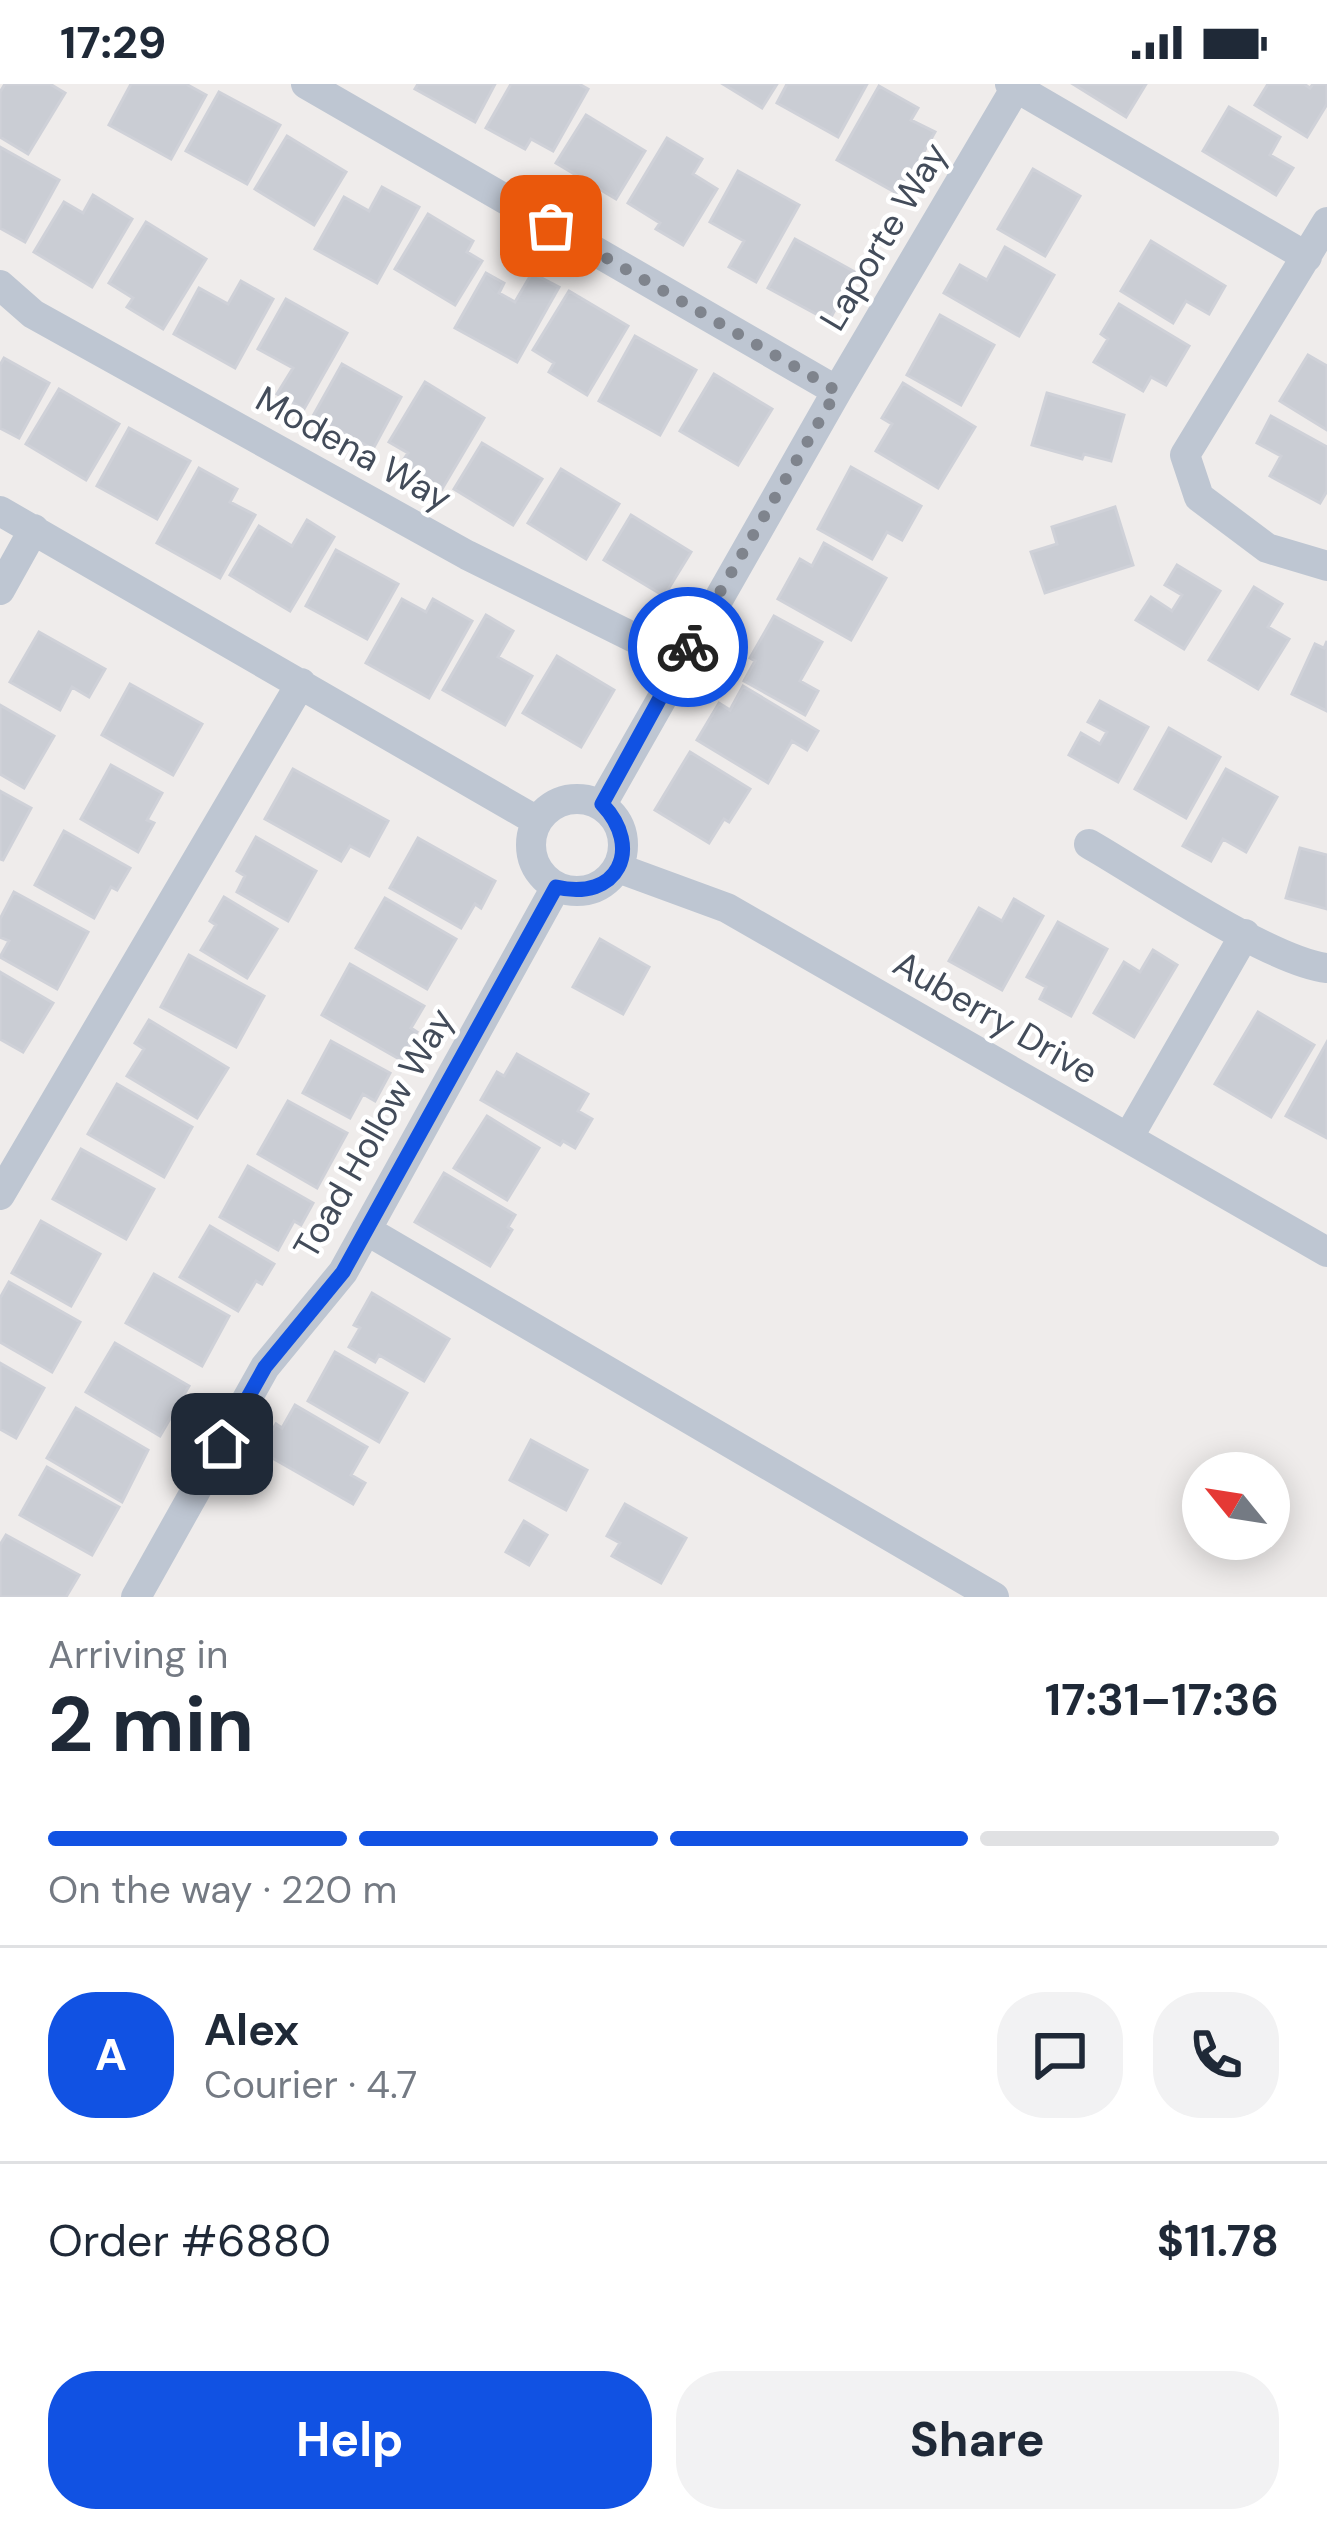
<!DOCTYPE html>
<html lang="en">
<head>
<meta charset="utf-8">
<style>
	:root { --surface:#fff; --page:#f2f2f3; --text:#1f2937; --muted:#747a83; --line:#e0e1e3; --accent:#1152e3 }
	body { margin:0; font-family:"DM Sans",sans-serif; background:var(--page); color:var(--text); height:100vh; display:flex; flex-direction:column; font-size:45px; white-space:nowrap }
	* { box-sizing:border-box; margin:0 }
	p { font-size:39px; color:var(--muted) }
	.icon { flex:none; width:66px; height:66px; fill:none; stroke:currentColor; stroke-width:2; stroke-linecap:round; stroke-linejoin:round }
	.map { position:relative; height:1513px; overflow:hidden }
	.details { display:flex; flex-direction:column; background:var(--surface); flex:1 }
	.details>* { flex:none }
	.needle { width:78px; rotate:300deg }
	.buttons { position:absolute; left:1182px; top:1368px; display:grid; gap:24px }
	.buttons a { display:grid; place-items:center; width:108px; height:108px; border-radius:50%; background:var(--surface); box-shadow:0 6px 30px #0003; font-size:60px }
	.pin { position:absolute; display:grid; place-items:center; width:102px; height:102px; color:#fff; margin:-51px; border-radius:24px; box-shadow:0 6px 18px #0006 }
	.courier { position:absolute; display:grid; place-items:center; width:120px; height:120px; margin:-60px; border:9px solid #1152e3; border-radius:50%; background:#fff; color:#222; box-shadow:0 3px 15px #0007 }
	.overview em { font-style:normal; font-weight:700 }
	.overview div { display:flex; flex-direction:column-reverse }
	.overview { display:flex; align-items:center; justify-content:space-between; height:204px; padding:0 48px }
	h1 { font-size:78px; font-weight:700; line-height:90px }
	.bar { display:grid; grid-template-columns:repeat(4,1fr); gap:18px 12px; align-content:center; height:144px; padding:0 48px }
	.bar i { height:15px; border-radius:9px; background:var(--line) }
	.bar .active { background:var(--accent) }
	.bar p { grid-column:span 4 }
	.line { display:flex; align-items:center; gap:30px; padding:0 48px; border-top:3px solid var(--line) }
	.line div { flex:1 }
	.round { display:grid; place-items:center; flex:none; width:126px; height:126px; border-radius:48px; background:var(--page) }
	.primary-button { display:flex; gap:24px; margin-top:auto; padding:24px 48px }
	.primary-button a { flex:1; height:138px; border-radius:48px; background:var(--accent); color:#fff; font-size:48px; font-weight:700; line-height:138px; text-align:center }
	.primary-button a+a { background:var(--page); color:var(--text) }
	.status { display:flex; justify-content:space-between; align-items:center; height:84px; padding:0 60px; background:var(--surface); direction:ltr }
	.status svg { height:33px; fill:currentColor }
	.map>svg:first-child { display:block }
</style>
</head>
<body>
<div class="status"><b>17:29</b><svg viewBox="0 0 49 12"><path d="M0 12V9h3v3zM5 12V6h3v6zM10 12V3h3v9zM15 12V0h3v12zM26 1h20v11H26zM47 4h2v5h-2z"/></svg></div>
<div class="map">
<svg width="1327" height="1513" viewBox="0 0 1327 1513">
	<rect width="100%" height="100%" fill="#efeceb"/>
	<path fill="#cacdd4" stroke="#cfd1d8" stroke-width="3" d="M5 0H50L65 9 28 70 0 53V8Z
		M131 0H186L206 11 171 75 109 41Z
		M418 0H495L475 38 415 5Z
		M511 0H579L588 5 553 67 531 55 525 65 486 44Z
		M723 0H777L762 24Z
		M787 0H867L838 53 777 19Z
		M1073 0H1146L1126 33Z
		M1268 0H1304L1310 4 1313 0H1327V20L1307 53 1255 21Z
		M879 2 918 24 911 36 935 48 900 111 837 76Z
		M219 8 280 41 247 100 186 67Z
		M1229 23 1280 53 1270 71 1293 84 1276 111 1203 67Z
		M586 31 645 67 616 115 556 79Z
		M287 52 346 88 314 141 255 105Z
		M667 54 702 75 693 90 717 105 683 161 656 145 660 139 628 119Z
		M0 63 59 96 25 158 0 144Z
		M1033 85 1080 112 1045 172 998 145Z
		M738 87 799 121 756 198 729 183 744 157 710 138Z
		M382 103 419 123 377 199 315 165 344 113 369 127Z
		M93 111 132 135 92 203 34 168 64 118 83 129Z
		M428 130 473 157 467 168 482 177 455 221 395 185Z
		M146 138 206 175 163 245 127 223 133 214 109 199Z
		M795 155 855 188 829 237 768 204Z
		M1151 157 1225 202 1209 230 1186 217 1173 239 1121 207Z
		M1005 163 1054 191 1019 252 944 209 960 181 987 196Z
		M486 189 504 199 499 209 515 218 532 189 559 203 517 278 455 244Z
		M241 197 273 215 235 284 174 250 199 204 228 220Z
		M569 207 628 242 587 311 549 288 554 279 533 266Z
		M286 215 347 249 304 325 277 310 293 284 258 265Z
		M1119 220 1189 262 1166 301 1151 293 1143 307 1094 278 1108 255 1101 250Z
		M940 231 994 261 961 321 907 291Z
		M635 252 696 286 660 351 599 317Z
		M1308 271 1327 282V346L1280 317Z
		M4 274 49 299 19 354 0 344V281Z
		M342 280 401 313 373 365 313 332Z
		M714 290 772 325 738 381 680 347Z
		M425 298 484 334 442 405 400 381 408 369 389 358Z
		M903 299 975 343 938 404 876 367 892 340 882 334Z
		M59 305 119 340 86 396 26 360Z
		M1047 309 1124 331 1111 377 1084 370 1082 375 1032 361Z
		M1271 332 1327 363V407L1320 419 1270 392 1281 372 1257 359Z
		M129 344 190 377 157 435 97 402Z
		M482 359 542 395 513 441 454 405Z
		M851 383 921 422 902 456 887 448 872 475 818 445Z
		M199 384 237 405 230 418 255 431 220 494 157 459Z
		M561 385 619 420 586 475 528 439Z
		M1115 423 1133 481 1045 509 1031 468 1057 460 1052 443Z
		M631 431 691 468 664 512 604 476Z
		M307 436 334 453 290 527 230 491 259 442 292 462Z
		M824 459 886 494 851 556 778 515 800 475 812 482Z
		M336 466 398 500 367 555 306 522Z
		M1177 481 1220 507 1184 565 1136 536 1151 513 1172 527 1182 511 1165 501Z
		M1254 503 1282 520 1268 543 1289 555 1258 605 1209 576Z
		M402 515 426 528 433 515 472 537 429 614 366 579Z
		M486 531 513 547 498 573 532 592 505 641 443 606Z
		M774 532 822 558 800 597 818 607 805 631 744 597 755 577 750 574Z
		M39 548 105 585 89 613 72 603 60 626 10 598Z
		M1327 557V627L1292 610 1315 560 1324 564Z
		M557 572 614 606 581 663 523 629Z
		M130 600 202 640 173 691 102 651Z
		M743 602 818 647 807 666 792 657 768 699 697 656 719 619 730 626Z
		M1100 617 1148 643 1118 698 1069 671 1081 649 1100 660 1107 648 1088 638Z
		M0 621 54 652 24 704 0 690Z
		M1169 644 1220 673 1186 734 1135 705Z
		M690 668 750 705 729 738 724 735 709 759 655 726Z
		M111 681 162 709 147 736 154 739 138 768 81 735Z
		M293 685 388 737 369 772 350 762 341 777 265 735Z
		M1226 685 1277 713 1246 768 1223 755 1211 777 1183 762Z
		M0 707 31 724 3 776 0 775Z
		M64 747 130 784 117 806 111 803 94 834 35 801Z
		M256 753 316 787 288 837 237 808 245 792 237 787Z
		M418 754 495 797 481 824 475 820 461 844 390 804Z
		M1300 764 1327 771V825L1286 814Z
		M14 808 88 848 57 905 0 873 9 857 0 853V835Z
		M224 813 277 845 247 894 201 866 216 841 210 837Z
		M385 814 456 855 427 905 356 864Z
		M1014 815 1043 832 1002 906 949 877 979 824 1002 837Z
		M1058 838 1107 865 1071 932 1040 915 1046 903 1027 893Z
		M600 855 649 883 623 930 573 903Z
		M1153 866 1177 881 1134 953 1094 929 1124 878 1140 888Z
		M189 871 264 912 236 963 161 923Z
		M350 880 424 922 411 944 417 948 401 976 322 931Z
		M0 888 53 919 23 968 0 955Z
		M1258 928 1314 961 1271 1033 1215 1000Z
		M149 936 228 984 197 1034 127 992 144 965 135 959Z
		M331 957 390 989 375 1017 363 1010 350 1034 303 1009Z
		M1327 958V1054L1286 1032Z
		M517 970 588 1010 578 1027 592 1035 575 1064 563 1057 560 1061 481 1016 497 988 504 992Z
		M117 1000 192 1043 164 1093 88 1050Z
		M288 1017 347 1049 317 1104 258 1070Z
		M487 1032 539 1064 507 1116 454 1084Z
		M81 1065 154 1105 126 1155 53 1115Z
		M248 1082 313 1119 301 1141 294 1137 278 1166 220 1133Z
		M444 1089 515 1131 508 1143 512 1146 490 1182 415 1138Z
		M41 1137 100 1170 71 1222 12 1189Z
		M210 1142 274 1180 262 1200 256 1197 238 1227 180 1193Z
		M154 1190 229 1232 202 1282 126 1239Z
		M9 1198 80 1238 52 1288 0 1258V1214Z
		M372 1209 449 1255 424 1297 379 1271 375 1278 349 1263 360 1244 354 1241Z
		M115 1259 189 1302 160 1352 86 1308Z
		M335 1268 407 1309 379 1358 308 1317Z
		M0 1279 44 1304 16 1354 0 1345Z
		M295 1321 367 1363 351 1391 365 1399 353 1420 260 1367 276 1340 282 1344Z
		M76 1324 148 1366 122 1418 47 1374Z
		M531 1356 587 1386 566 1426 510 1396Z
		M47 1383 119 1423 92 1471 20 1431Z
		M625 1420 686 1454 661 1499 612 1472 620 1459 607 1452Z
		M524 1437 547 1451 529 1481 506 1468Z
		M6 1451 79 1491 66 1513H0V1461Z"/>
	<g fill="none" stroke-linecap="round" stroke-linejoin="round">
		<path stroke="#bec6d2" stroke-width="30" d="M306 0 837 307
			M1010 0 1307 173
			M1327 138 1185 371 1199 413 1267 464 1327 482
			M0 201 33 230 467 471 681 577
			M0 427 537 737
			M0 506 34 445
			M531 761a46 46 0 1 1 92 0a46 46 0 1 1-92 0Z
			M602 720 837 307 1018 0
			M1089 760C1143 791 1271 878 1327 884
			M618 784 727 824 1327 1168
			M1128 1054 1245 850
			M0 1111 301 599
			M366 1146 994 1513
			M136 1513 265 1283 343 1188 556 803"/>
	</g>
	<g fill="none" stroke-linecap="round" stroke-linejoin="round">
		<path stroke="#7f848d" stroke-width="12" stroke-dasharray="0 21.6" d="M551 142 837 307 688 563"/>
		<path stroke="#1152e3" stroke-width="15" d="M222 1360 265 1283 343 1188 556 803C618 818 644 764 602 720L688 563"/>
	</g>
	<g text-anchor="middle" stroke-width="9" stroke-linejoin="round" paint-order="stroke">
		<g font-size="36" fill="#434c5a" stroke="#fff">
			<text transform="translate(883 152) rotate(-59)" y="13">Laporte Way</text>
			<text transform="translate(354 364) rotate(29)" y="13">Modena Way</text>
			<text transform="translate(996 933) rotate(30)" y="13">Auberry Drive</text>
			<text transform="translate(373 1049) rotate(-60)" y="13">Toad Hollow Way</text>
		</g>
	</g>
</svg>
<div class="buttons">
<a><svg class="needle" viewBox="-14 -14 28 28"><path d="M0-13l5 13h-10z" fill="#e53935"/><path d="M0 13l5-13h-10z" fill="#747a83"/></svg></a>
</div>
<div class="pin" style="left:551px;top:142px;background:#ea580c"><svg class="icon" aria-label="bag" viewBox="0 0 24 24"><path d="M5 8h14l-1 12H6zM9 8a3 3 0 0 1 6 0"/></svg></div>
<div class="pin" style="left:222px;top:1360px;background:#1f2937"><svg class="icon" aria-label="home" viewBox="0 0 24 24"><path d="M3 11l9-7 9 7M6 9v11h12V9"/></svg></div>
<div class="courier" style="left:688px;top:563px"><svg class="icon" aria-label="bike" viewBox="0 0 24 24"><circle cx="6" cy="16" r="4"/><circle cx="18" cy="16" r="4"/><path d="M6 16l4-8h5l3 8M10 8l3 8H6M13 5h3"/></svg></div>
</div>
<section class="details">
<div class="overview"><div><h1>2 min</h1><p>Arriving in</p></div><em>17:31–17:36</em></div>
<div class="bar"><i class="active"></i><i class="active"></i><i class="active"></i><i></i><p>On the way · 220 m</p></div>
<div class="line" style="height:216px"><b class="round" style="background:var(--accent);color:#fff">A</b><div><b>Alex</b><p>Courier · 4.7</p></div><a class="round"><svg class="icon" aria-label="chat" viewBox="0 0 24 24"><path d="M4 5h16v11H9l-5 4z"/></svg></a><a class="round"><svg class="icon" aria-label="phone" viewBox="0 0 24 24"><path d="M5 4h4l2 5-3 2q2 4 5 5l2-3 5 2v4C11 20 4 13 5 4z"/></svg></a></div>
<div class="line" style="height:156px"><div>Order #6880</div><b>$11.78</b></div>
<div class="primary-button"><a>Help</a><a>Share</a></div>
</section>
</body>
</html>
